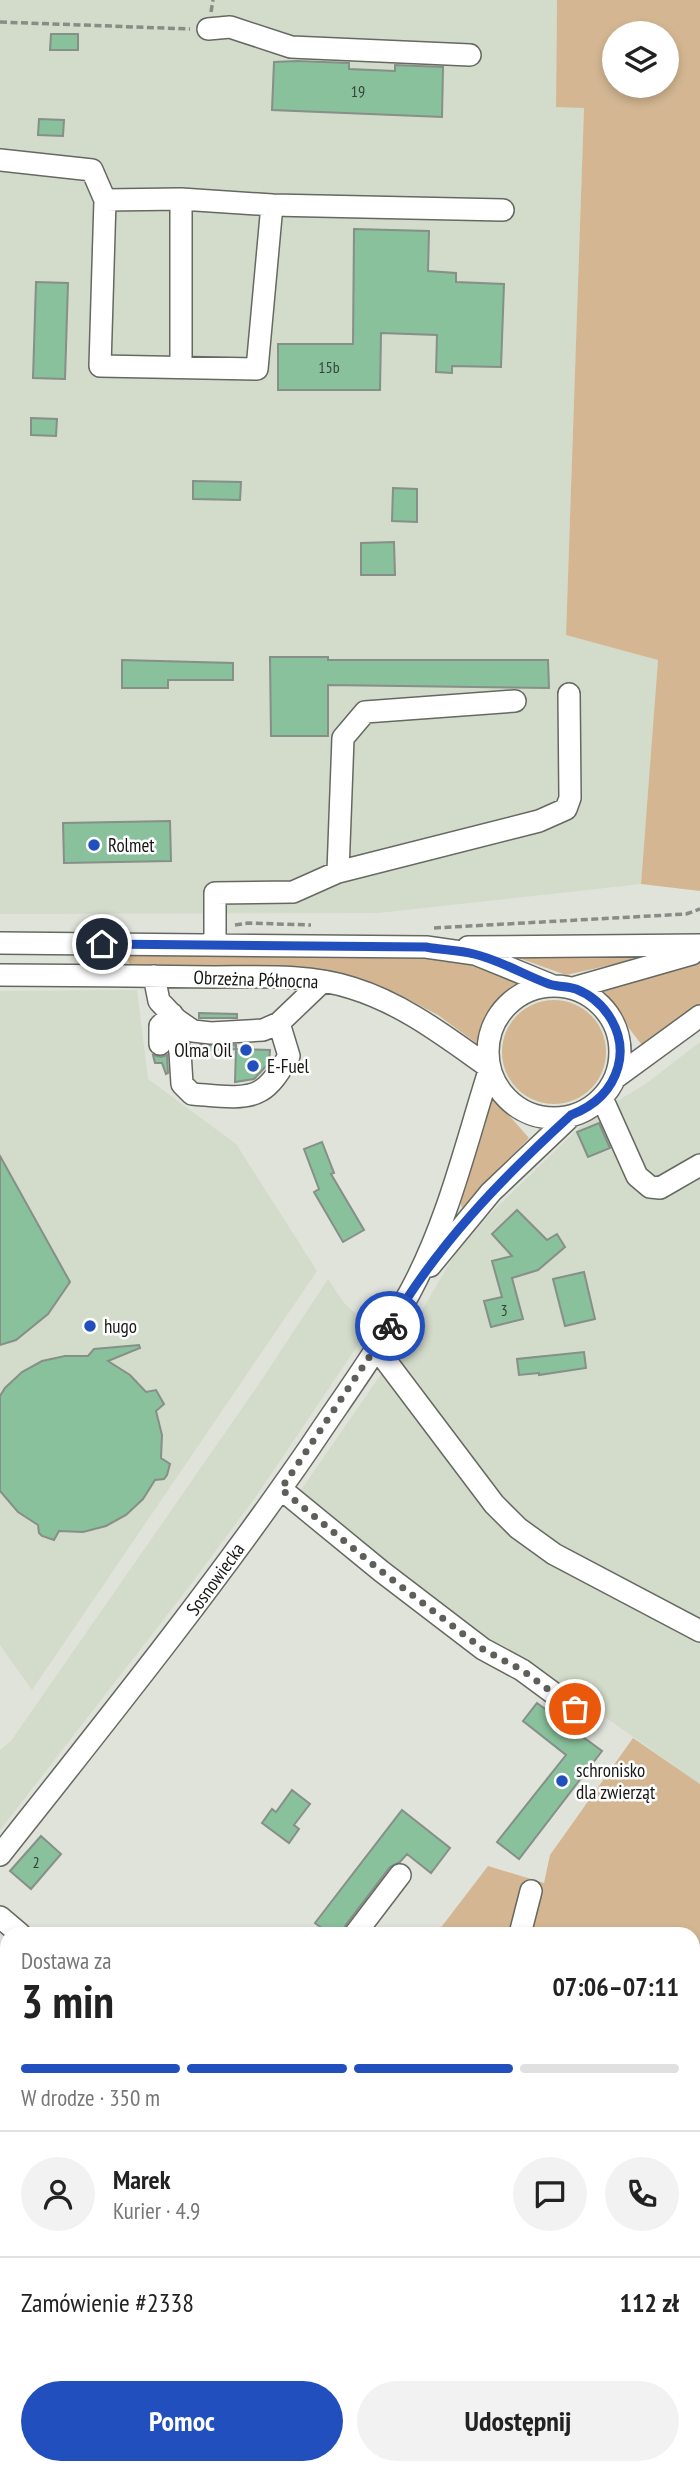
<!DOCTYPE html>
<html lang="pl">
<head>
<meta charset="utf-8">
<style>
	:root { --surface:#fff; --page:#f2f2f2; --text:#222; --muted:#767676; --line:#e0e0e0; --accent:#214fbd }
	body { margin:0; font-family:"PT Sans Narrow",sans-serif; background:var(--page); color:var(--text); height:100vh; display:flex; flex-direction:column; font-size:26px; white-space:nowrap }
	* { box-sizing:border-box; margin:0 }
	p { font-size:23px; color:var(--muted) }
	.icon { flex:none; width:38px; height:38px; fill:none; stroke:currentColor; stroke-width:2; stroke-linecap:round; stroke-linejoin:round }
	.map { position:relative; flex:1; overflow:hidden }
	.panel { position:absolute; left:0px; top:1927px; width:700px; height:548px; display:flex; flex-direction:column; background:var(--surface); border-radius:21px 21px 0 0; box-shadow:0 4px 10px #0003 }
	.panel>* { flex:none }
	.tools { position:absolute; left:602px; top:21px; display:grid; gap:14px }
	.tools a { display:grid; place-items:center; width:77px; height:77px; border-radius:50%; background:var(--surface); box-shadow:0 4px 10px #0003; font-size:35px }
	.pin { position:absolute; display:grid; place-items:center; width:60px; height:60px; color:#fff; margin:-30px; border:4px solid #fff; border-radius:50%; box-shadow:0 2px 7px #0007 }
	.courier { position:absolute; display:grid; place-items:center; width:70px; height:70px; margin:-35px; border:5px solid #214fbd; border-radius:50%; background:#fff; color:#222; box-shadow:0 2px 9px #0007 }
	.overview em { font-style:normal; font-weight:600 }
	.overview div { display:flex; flex-direction:column-reverse }
	.overview { display:flex; align-items:center; justify-content:space-between; height:119px; padding:0 21px }
	h1 { font-size:46px; font-weight:600; line-height:52px }
	.bar { display:grid; grid-template-columns:repeat(4,1fr); gap:10px 7px; align-content:center; height:84px; padding:0 21px }
	.bar i { height:9px; border-radius:5px; background:var(--line) }
	.bar .active { background:var(--accent) }
	.bar p { grid-column:span 4 }
	.line { display:flex; align-items:center; gap:18px; padding:0 21px; border-top:2px solid var(--line) }
	.line div { flex:1 }
	.round { display:grid; place-items:center; flex:none; width:74px; height:74px; border-radius:37px; background:var(--page) }
	.cta { display:flex; gap:14px; margin-top:auto; padding:14px 21px }
	.cta a { flex:1; height:80px; border-radius:42px; background:var(--accent); color:#fff; font-size:28px; font-weight:600; line-height:80px; text-align:center }
	.cta a+a { background:var(--page); color:var(--text) }
	.map>svg:first-child { display:block }
</style>
</head>
<body>
<div class="map">
<svg width="700" height="2474" viewBox="0 0 700 2474">
	<rect width="100%" height="100%" fill="#dfe3da"/>
	<path fill="#d3dbca" d="M0 0H557L556 106 584 108 566 634 658 660 641 884 378 913 0 914Z
		M137 990 148 1079 236 1144 317 1271 32 1690 0 1645V991Z
		M700 1042V1784L520 1657 453 1619 297 1496 402 1344 464 1239 588 1119 647 1083Z
		M328 1279 344 1303 370 1327 257 1495 188 1588 0 1830V1750L11 1741 259 1384Z"/>
	<path fill="#d4b792" fill-rule="evenodd" d="M557 0H700V891L641 884 658 660 566 635 584 108 556 107ZM614 33H667V86H614Z
		M630 953 633 960 566 975 513 956Z
		M126 954 375 955 442 959 484 968 521 983C496 1001 487 1012 478 1042L476 1043 438 1015 396 993 352 977 319 970 130 966Z
		M700 962V1008L645 1049 597 987Z
		M502 1052a52 52 0 1 1 104 0a52 52 0 1 1-104 0Z
		M490 1094 529 1138 462 1208 460 1201Z
		M633 1738 700 1784V1980L693 1997V1934H436L488 1866 544 1883 550 1855Z
		M0 2070 7 2076V2140L0 2135Z
		M700 2112V2350L693 2367V2131Z
		M0 2199 7 2204V2468H447L444 2474H0Z
		M555 2468H652L650 2474H552Z"/>
	<path fill="#479488" d="M700 2018V2112L693 2131V2034Z
		M515 2468H555L552 2474H512Z"/>
	<g fill="none" stroke-linecap="round" stroke-linejoin="round">
		<path stroke="#479488" stroke-width="5" d="M0 2154 7 2158
			M138 2474 139 2468"/>
	</g>
	<path fill="#89c19c" stroke="#868f88" stroke-width="2" d="M51 34H78V50H50Z
		M297 61 349 63V69L395 71V65L443 67 442 117 272 110 274 62Z
		M39 119 64 120 63 136 38 135Z
		M354 229 429 231 428 271 456 273V282L504 284 501 367 452 366V373L436 372 437 335 381 333 380 390H278V344H353Z
		M36 282 68 283 65 379 33 378Z
		M31 418 57 419 56 436 31 435Z
		M193 481 241 482 240 500 193 499Z
		M393 488 417 489V522L392 521Z
		M394 542 395 575H361V543Z
		M270 657H328V660H548L549 688 328 685V736H271Z
		M122 660 233 663V680H168V688H122Z
		M170 821 171 861 64 863 63 823Z
		M199 1013 237 1014V1018H199Z
		M200 1045H236V1049L201 1051Z
		M236 1049 270 1050 269 1063 254 1079 235 1082Z
		M153 1055 161 1057 167 1055 168 1073 166 1074 162 1063H155Z
		M599 1123 610 1148 588 1157 577 1132Z
		M322 1142 334 1173 331 1174 364 1230 343 1242 314 1192 319 1189 304 1149Z
		M0 1156 70 1282 48 1314 16 1340 0 1345Z
		M517 1210 547 1240 557 1234 565 1247 538 1270 512 1278 523 1319 491 1327 484 1301 502 1297 492 1261 512 1256 492 1234Z
		M584 1272 595 1319 565 1326 553 1279Z
		M139 1345 140 1348 108 1361 130 1375 146 1392 156 1390 164 1404 156 1411 162 1435 161 1458 170 1464 167 1475 164 1479 155 1480 143 1499 126 1515 106 1526 83 1532 59 1531 54 1540 42 1536 39 1533 38 1525 18 1512 0 1491V1396L5 1388 22 1372 42 1361 65 1356H88L94 1349Z
		M584 1352 586 1368 539 1375V1373L519 1375 517 1359Z
		M537 1703 602 1751 519 1859 497 1842 566 1755 523 1721Z
		M292 1790 310 1804 294 1825 299 1829 289 1843 262 1823 272 1809 276 1812Z
		M402 1810 450 1848 431 1873 407 1854 400 1862 390 1867 345 1926 342 1934H330L315 1923Z
		M41 1836 61 1854 31 1889 10 1871Z"/>
	<g fill="none" stroke-linecap="round" stroke-linejoin="round">
		<g stroke="#656961" stroke-width="24">
			<path id="minor" d="M208 29 230 27 291 47 470 55
				M0 160 92 170 105 200 100 366 257 369 272 205 181 199 105 200
				M181 199V367
				M272 205 503 210
				M338 872 539 821 566 809 570 798 569 694
				M0 943 426 947 475 954 551 985
				M215 945V893L293 892 338 872 343 738 365 712 515 701
				M468 947 700 945
				M0 975C71 975 143 976 214 977 259 977 308 974 352 988 404 1004 446 1037 490 1068
				M154 976 159 1001 177 1020 193 1031 211 1033 263 1030 279 1023 323 981
				M488 1052a66 66 0 1 1 132 0a66 66 0 1 1-132 0Z
				M573 988 692 954
				M172 1014 180 1052 182 1084 192 1094C211 1095 243 1101 260 1091 273 1084 282 1067 289 1056L279 1023
				M160 1044V1026L172 1014
				M615 1078 700 1016
				M602 1098 637 1176 650 1187 660 1188 700 1165
				M430 1266 491 1192 571 1116
				M377 1349 494 1504 518 1528 554 1554 700 1631
				M281 1489 381 1571 483 1649 522 1670 575 1709
				M0 1855C106 1721 213 1588 310 1447 344 1396 381 1346 410 1292 448 1222 466 1143 490 1068
				M0 1917 20 1934
				M355 1934 400 1875
				M520 1934 531 1891
				M0 2178 7 2182
				M693 2414 700 2396
				M108 2474 110 2468
				M328 2474 331 2468
				M669 2474 671 2468"/>
		</g>
		<path stroke="#898c86" stroke-width="3.5" stroke-dasharray="7 3.5" stroke-linecap="butt" d="M211 12 213 0
			M0 22 190 29
			M235 925 248 923 311 925
			M434 928 686 914 700 909
			M0 2271 7 2280
			M0 2436 7 2431
			M0 2453 7 2460
			M14 2468 21 2474
			M82 2474V2470L91 2468"/>
		<use href="#minor" stroke="#fff" stroke-width="21"/>
	</g>
	<g fill="none" stroke-linecap="round" stroke-linejoin="round">
		<path stroke="#5c5f5a" stroke-width="7" stroke-dasharray="0 12.6" d="M390 1326 281 1489 381 1571 484 1650 522 1670 575 1709"/>
		<path stroke="#214fbd" stroke-width="9" d="M102 944 426 947C441 950 458 950 474 954 500 960 524 975 549 984 558 987 567 986 576 989 606 1001 627 1034 618 1067 611 1092 594 1106 571 1115 502 1178 437 1245 390 1326"/>
	</g>
	<g fill="#214fbd" stroke="#fff" stroke-width="2.5">
		<circle cx="94" cy="845" r="7"/>
		<circle cx="246" cy="1050" r="7"/>
		<circle cx="253" cy="1066" r="7"/>
		<circle cx="90" cy="1326" r="7"/>
		<circle cx="562" cy="1781" r="7"/>
	</g>
	<g text-anchor="middle" stroke-width="5" stroke-linejoin="round" paint-order="stroke">
		<g font-size="16" fill="#334237">
			<text x="358" y="97">19</text>
			<text x="329" y="373">15b</text>
			<text x="504" y="1316">3</text>
			<text x="36" y="1868">2</text>
		</g>
		<g font-size="19" fill="#161815" stroke="#fff" text-anchor="start">
			<text x="108" y="852">Rolmet</text>
			<text x="232" y="1057" text-anchor="end">Olma Oil</text>
			<text x="267" y="1073">E-Fuel</text>
			<text x="104" y="1333">hugo</text>
			<text x="576" y="1777">schronisko<tspan x="576" dy="22">dla zwierząt</tspan></text>
		</g>
		<g font-size="19" fill="#161815" stroke="#fff">
			<text transform="translate(256 979) rotate(2)" y="7">Obrzeżna Północna</text>
			<text transform="translate(215 1579) rotate(-54)" y="7">Sosnowiecka</text>
		</g>
	</g>
</svg>
<div class="tools">
<a><svg class="icon" aria-label="layers" viewBox="0 0 24 24"><path d="M12 4l9 5-9 5-9-5zM3 14l9 5 9-5"/></svg></a>
</div>
<div class="pin" style="left:575px;top:1709px;background:#ea580c"><svg class="icon" aria-label="bag" viewBox="0 0 24 24"><path d="M5 8h14l-1 12H6zM9 8a3 3 0 0 1 6 0"/></svg></div>
<div class="pin" style="left:102px;top:944px;background:#1f2937"><svg class="icon" aria-label="home" viewBox="0 0 24 24"><path d="M3 11l9-7 9 7M6 9v11h12V9"/></svg></div>
<div class="courier" style="left:390px;top:1326px"><svg class="icon" aria-label="bike" viewBox="0 0 24 24"><circle cx="6" cy="16" r="4"/><circle cx="18" cy="16" r="4"/><path d="M6 16l4-8h5l3 8M10 8l3 8H6M13 5h3"/></svg></div>
<section class="panel">
<div class="overview"><div><h1>3 min</h1><p>Dostawa za</p></div><em>07:06–07:11</em></div>
<div class="bar"><i class="active"></i><i class="active"></i><i class="active"></i><i></i><p>W drodze · 350 m</p></div>
<div class="line" style="height:126px"><a class="round"><svg class="icon" aria-label="person" viewBox="0 0 24 24"><circle cx="12" cy="8" r="4"/><path d="M4 21q1-7 8-7t8 7"/></svg></a><div><b>Marek</b><p>Kurier · 4.9</p></div><a class="round"><svg class="icon" aria-label="chat" viewBox="0 0 24 24"><path d="M4 5h16v11H9l-5 4z"/></svg></a><a class="round"><svg class="icon" aria-label="phone" viewBox="0 0 24 24"><path d="M5 4h4l2 5-3 2q2 4 5 5l2-3 5 2v4C11 20 4 13 5 4z"/></svg></a></div>
<div class="line" style="height:91px"><div>Zamówienie #2338</div><b>112 zł</b></div>
<div class="cta"><a>Pomoc</a><a>Udostępnij</a></div>
</section>
</div>
</body>
</html>
